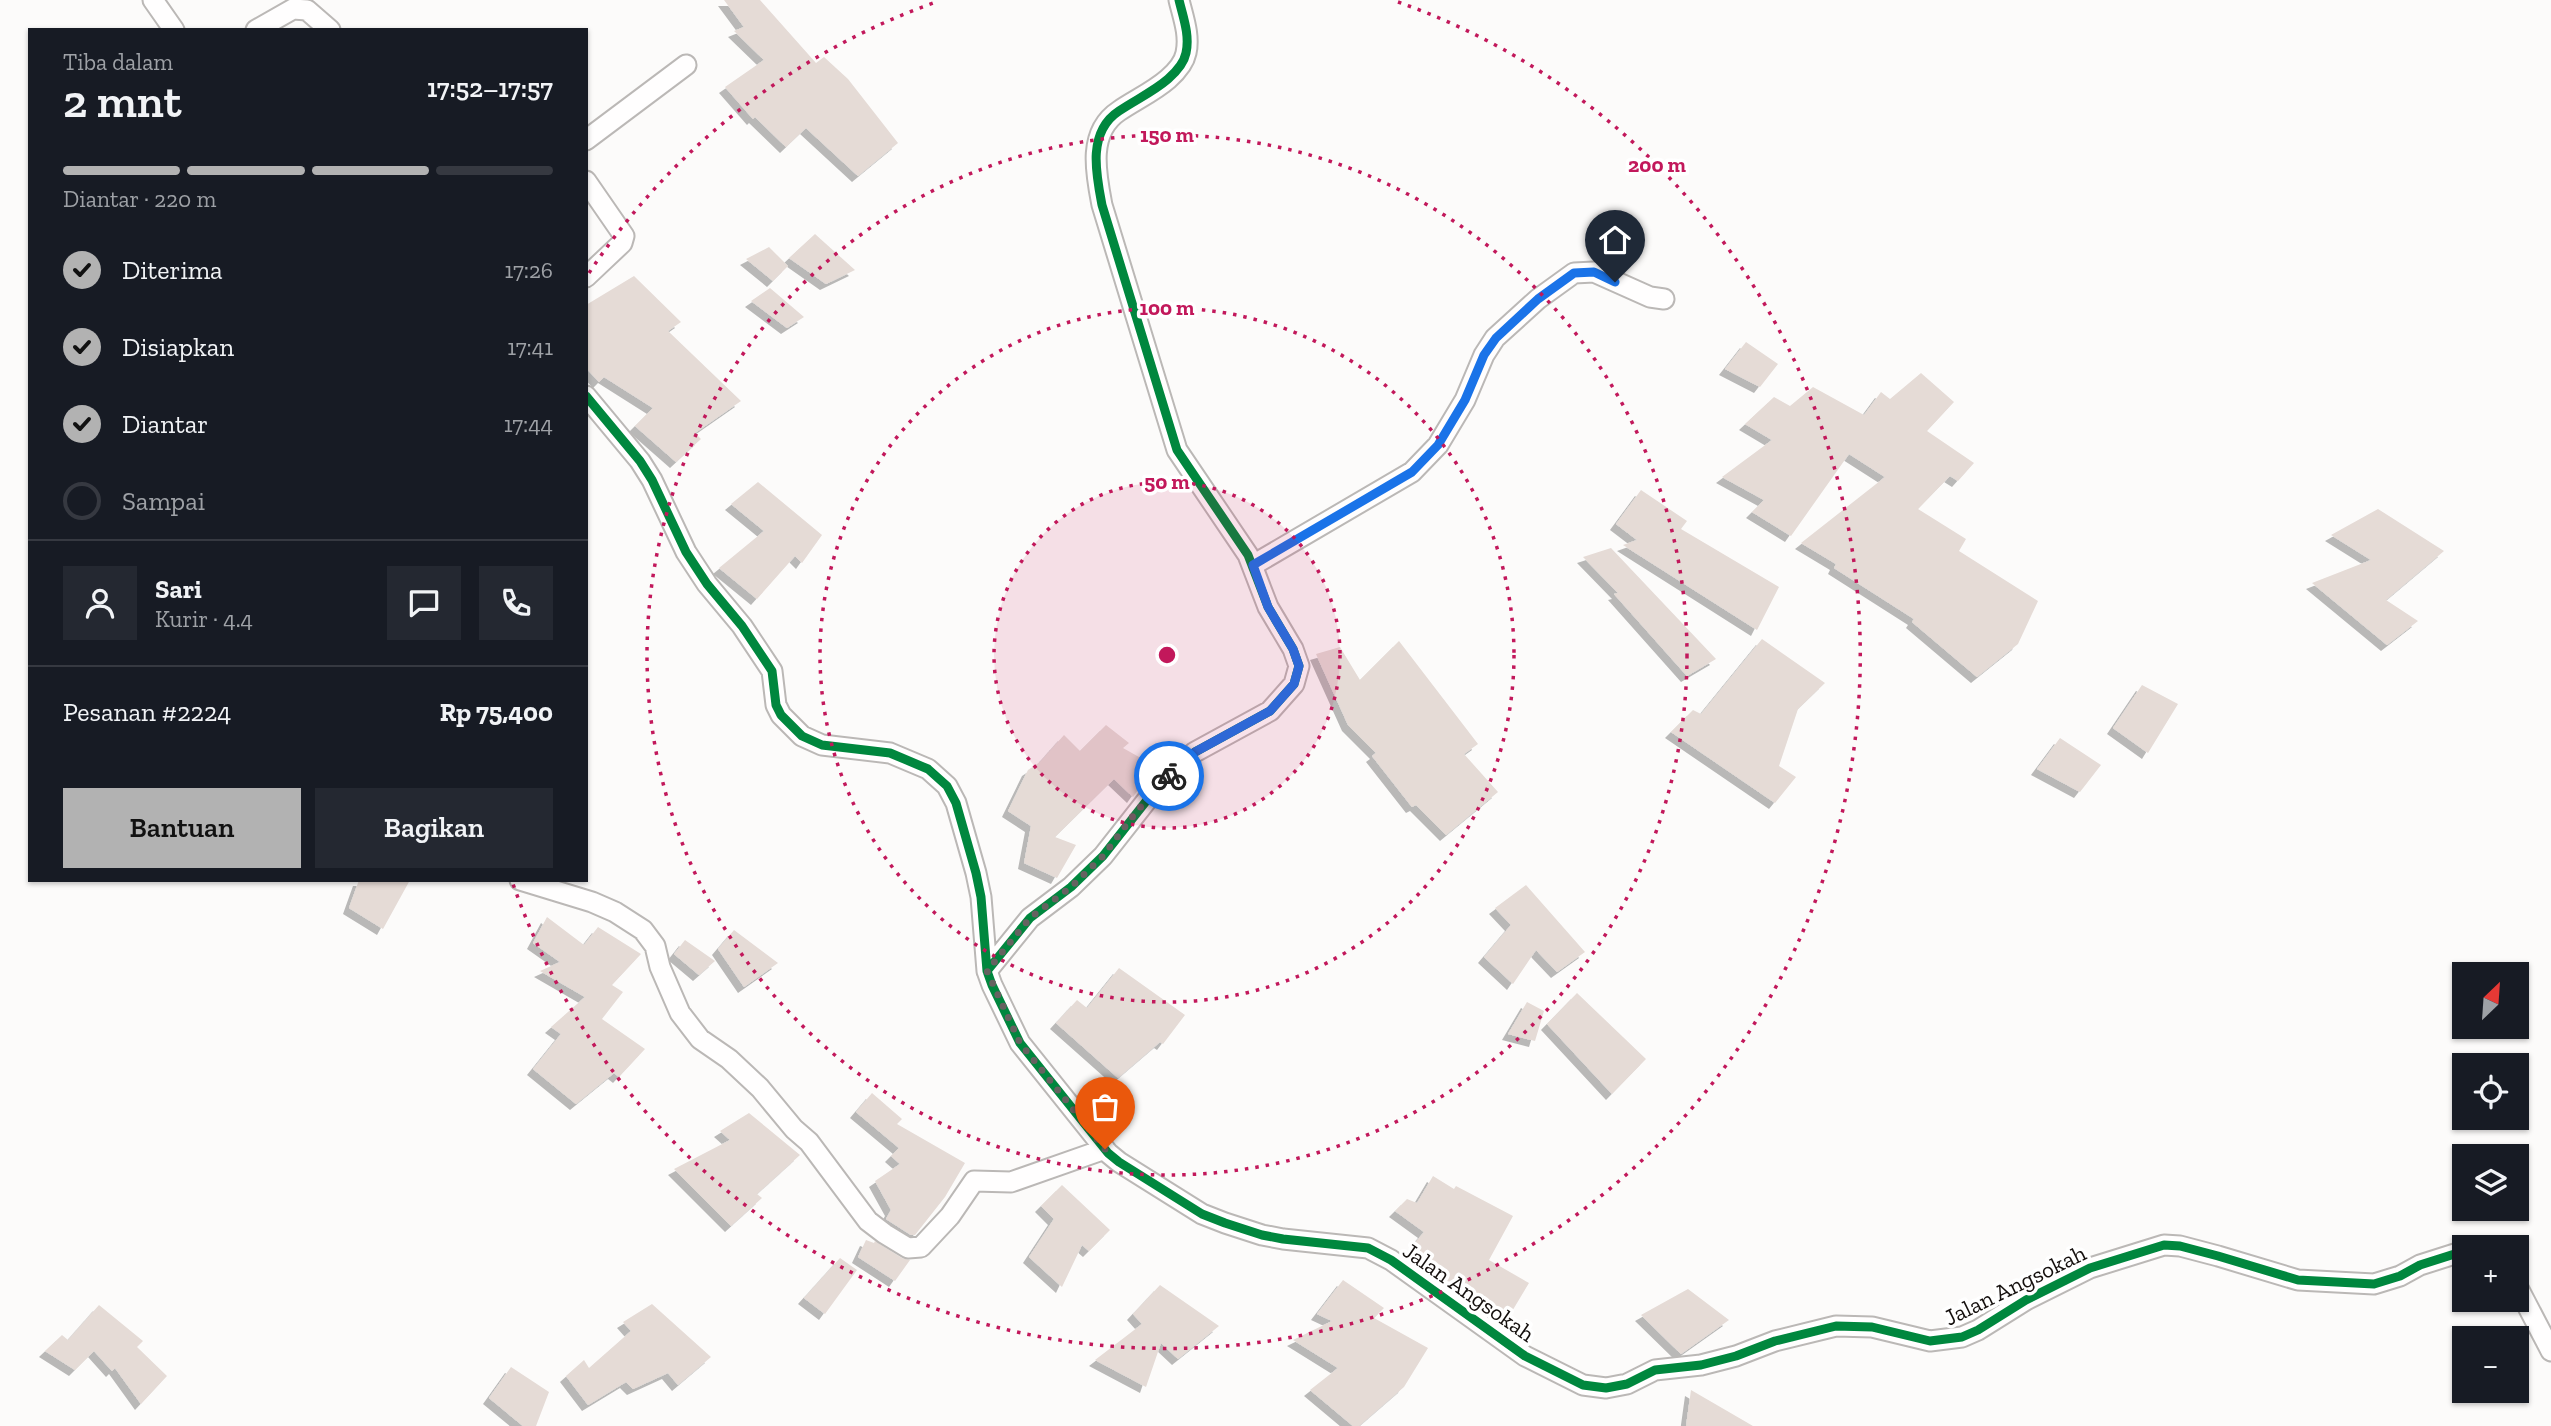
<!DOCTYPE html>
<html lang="id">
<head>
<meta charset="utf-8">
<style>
	:root { --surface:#171b24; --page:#242831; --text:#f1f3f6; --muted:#9ea1a6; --line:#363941; --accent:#b2b2b2 }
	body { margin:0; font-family:"Zilla Slab",serif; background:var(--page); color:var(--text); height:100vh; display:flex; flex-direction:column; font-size:26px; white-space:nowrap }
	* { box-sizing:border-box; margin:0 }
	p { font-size:23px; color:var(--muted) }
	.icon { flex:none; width:38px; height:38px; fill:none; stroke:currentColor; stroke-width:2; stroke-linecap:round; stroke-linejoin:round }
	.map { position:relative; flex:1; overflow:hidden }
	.details { position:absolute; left:28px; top:28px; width:560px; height:854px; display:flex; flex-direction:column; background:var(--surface); border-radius:0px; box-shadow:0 2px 5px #0004 }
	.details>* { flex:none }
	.needle { width:46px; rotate:25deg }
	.fabs { position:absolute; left:2452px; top:962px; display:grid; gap:14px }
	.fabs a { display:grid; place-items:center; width:77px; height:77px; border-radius:0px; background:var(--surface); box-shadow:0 2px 5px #0004; font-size:35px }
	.pin { position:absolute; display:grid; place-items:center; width:60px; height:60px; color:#fff; margin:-72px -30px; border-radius:50% 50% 50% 0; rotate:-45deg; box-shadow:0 0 7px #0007 }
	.pin .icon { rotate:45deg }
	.courier { position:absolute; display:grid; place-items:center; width:70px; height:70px; margin:-35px; border:5px solid #1a73e8; border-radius:50%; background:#fff; color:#222; box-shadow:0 2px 9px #0007 }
	.head em { font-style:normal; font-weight:600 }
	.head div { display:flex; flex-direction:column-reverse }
	.head { display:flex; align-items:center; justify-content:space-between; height:119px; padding:0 35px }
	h1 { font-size:46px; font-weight:600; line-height:52px }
	.bar { display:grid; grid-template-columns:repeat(4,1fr); gap:10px 7px; align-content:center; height:84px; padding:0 35px }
	.bar i { height:9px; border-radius:5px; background:var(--line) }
	.bar .selected { background:var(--accent) }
	.bar p { grid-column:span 4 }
	.line { display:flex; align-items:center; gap:18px; padding:0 35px; border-top:2px solid var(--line) }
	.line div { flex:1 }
	.round { display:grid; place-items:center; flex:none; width:74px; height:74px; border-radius:0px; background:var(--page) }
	ol { padding:0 35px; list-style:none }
	li { display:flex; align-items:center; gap:21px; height:77px }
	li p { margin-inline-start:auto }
	li .icon { padding:7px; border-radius:50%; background:var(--accent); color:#111; stroke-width:4 }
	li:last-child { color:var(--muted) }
	li i { width:38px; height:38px; border:4px solid var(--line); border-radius:50% }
	.button { display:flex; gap:14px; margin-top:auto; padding:14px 35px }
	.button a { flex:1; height:80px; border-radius:0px; background:var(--accent); color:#111; font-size:28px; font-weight:600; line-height:80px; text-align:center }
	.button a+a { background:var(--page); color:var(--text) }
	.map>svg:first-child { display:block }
</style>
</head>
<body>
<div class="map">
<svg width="2551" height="1426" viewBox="0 0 2551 1426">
	<defs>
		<filter id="shadow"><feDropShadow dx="-6" dy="6" stdDeviation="0" flood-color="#0004"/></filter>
	</defs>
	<rect width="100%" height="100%" fill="#fcfbfa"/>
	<path fill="#e5dbd6" filter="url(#shadow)" d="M724 0H760L816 63 824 57 848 79 898 143 858 176 806 128 786 147 755 117 753 119 725 87 764 60 734 31 744 27Z
		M815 234 855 270 826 284 789 258Z
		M769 247 788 266 773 281 746 259Z
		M634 276 681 322 668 331 741 401 695 433 701 439 676 462 635 426 653 408 604 377 599 382 586 368V305Z
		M770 288 804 317 787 328 751 301Z
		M1746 342 1778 364 1760 387 1725 369Z
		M1921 373 1954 402 1927 431 1974 463 1958 481 1950 476 1918 509 1966 539 1959 551 2038 601 2018 644 1977 677 1912 622 1914 619 1834 568 1836 564 1801 543 1885 477 1849 454 1791 536 1752 512 1764 500 1722 477 1772 440 1745 424 1774 397 1790 406 1813 387 1864 415 1881 392 1890 399Z
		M758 482 822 535 802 563 795 556 757 599 719 568 764 531 731 504Z
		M1641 490 1687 521 1681 529 1779 587 1757 630 1623 545 1637 540 1616 524Z
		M2378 509 2444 551 2386 600 2418 621 2387 645 2312 583 2371 560 2331 535Z
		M1611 548 1716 659 1687 676 1614 594 1618 593 1583 557Z
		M1762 639 1825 683 1798 709 1779 766 1796 777 1775 803 1671 732 1693 710 1701 714Z
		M1399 641 1478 744 1464 754 1498 792 1446 835 1416 805 1412 807 1372 756 1376 753 1348 725 1316 654 1340 647 1360 680Z
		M2142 685 2178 704 2148 753 2113 728Z
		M1106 725 1129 743 1123 748 1155 766 1133 797 1114 779 1055 837 1076 845 1057 878 1024 863 1031 826 1008 811 1028 770 1040 762 1064 735 1080 751Z
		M2060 738 2101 765 2080 792 2037 769Z
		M359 880H410L383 929 349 908Z
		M1526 885 1585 952 1557 972 1536 950 1513 984 1484 957 1511 925 1495 908Z
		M547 917 584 945 598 927 641 954 612 985 623 992 602 1019 645 1049 619 1077 614 1073 576 1104 533 1069 561 1034 551 1027 585 997 540 971 560 962 533 943Z
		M734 930 778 963 744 987 718 949Z
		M685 940 715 961 699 975 674 954Z
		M1119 968 1185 1015 1163 1044 1160 1042 1118 1078 1056 1023 1077 1000 1087 1008Z
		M1577 993 1646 1059 1612 1094 1547 1024Z
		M1527 1002 1544 1011 1535 1041 1508 1034Z
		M872 1093 902 1119 897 1124 965 1163 945 1197 915 1235H911L886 1219 891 1210 875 1181 900 1164 891 1156 899 1148 856 1112Z
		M749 1113 800 1155 757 1194 762 1198 731 1226 674 1169 730 1140 720 1131Z
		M1433 1176 1454 1189 1456 1186 1513 1216 1489 1260 1529 1283 1505 1323 1405 1255 1424 1232 1395 1211 1407 1199 1417 1203Z
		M1062 1185 1110 1230 1089 1251 1082 1245 1062 1287 1029 1257 1054 1219 1041 1206Z
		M866 1240 874 1243 875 1241 902 1258 910 1260 895 1281 858 1257Z
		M840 1258 857 1270 825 1314 804 1298Z
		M1343 1280 1384 1308 1374 1318 1428 1348 1404 1387 1359 1426H1353L1310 1390 1338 1368 1293 1340 1332 1321 1317 1314Z
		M1160 1285 1219 1326 1178 1359 1161 1343 1146 1387 1095 1360 1142 1324 1133 1314Z
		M1688 1289 1729 1320 1681 1354 1641 1315Z
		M652 1304 711 1357 678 1385 668 1373 633 1389 626 1382 588 1405 566 1376 584 1360 589 1368 631 1331 623 1322Z
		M99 1305 143 1341 137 1347 167 1376 141 1404 115 1368 112 1371 94 1351 75 1370 45 1351 62 1335 68 1340Z
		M511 1367 549 1392 536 1426H523L489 1398Z
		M1691 1390 1753 1426H1686Z"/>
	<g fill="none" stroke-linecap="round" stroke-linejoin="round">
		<g stroke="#bbb8b6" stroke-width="23">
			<path id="minor" d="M153 0 174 30
				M256 30 293 9 307 10 330 30
				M586 140 686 65
				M586 181 624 236 622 243 586 277
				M586 396 640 461 652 480 686 552 707 584 742 626 772 671 776 705 781 715 802 736 822 745 890 753 928 769 947 786 956 803 976 873 981 897 987 971 992 985 1020 1043 1108 1153 1119 1162 1202 1214 1225 1223 1262 1235 1283 1239 1368 1248 1391 1260 1525 1356 1583 1385 1606 1388 1627 1384 1655 1370 1701 1365 1736 1356 1775 1341 1836 1326 1872 1327 1930 1341 1962 1337 1978 1330 2026 1300 2090 1268 2164 1245 2180 1246 2218 1256 2298 1280 2374 1284 2400 1276 2420 1265 2464 1251
				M1253 565 1412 472 1438 445 1465 400 1484 355 1495 338 1538 299 1574 273 1594 272 1650 297 1664 299
				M520 880 592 902 615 912 643 930 655 946 660 967 680 1013 700 1039 729 1059 760 1088 794 1129 809 1142 868 1221 885 1234 908 1248 921 1247 950 1216 974 1181 1011 1182 1105 1149
				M987 971 1030 918 1071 887 1103 856 1151 795 1173 771 1195 752 1270 711 1294 684 1299 666 1293 649 1268 607 1248 555 1177 450 1102 205C1096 174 1087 132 1119 111 1135 100 1153 92 1168 79 1176 72 1184 63 1186 53 1190 35 1183 17 1179 0
				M2516 1284 2551 1351"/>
		</g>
		<use href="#minor" stroke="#fffefe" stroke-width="19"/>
		<g stroke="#fff" stroke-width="13">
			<path id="cycleway" d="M586 396 640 461 652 480 686 552 707 584 742 626 772 671 776 705 781 715 802 736 822 745 890 753 928 769 947 786 956 803 976 873 981 897 987 971 992 985 1020 1043 1108 1153 1119 1162 1202 1214 1225 1223 1262 1235 1283 1239 1368 1248 1391 1260 1525 1356 1583 1385 1606 1388 1627 1384 1655 1370 1701 1365 1736 1356 1775 1341 1836 1326 1872 1327 1930 1341 1962 1337 1978 1330 2026 1300 2090 1268 2164 1245 2180 1246 2218 1256 2298 1280 2374 1284 2400 1276 2420 1265 2464 1251
				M987 971 1030 918 1071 887 1103 856 1151 795 1173 771 1195 752 1270 711 1294 684 1299 666 1293 649 1268 607 1248 555 1177 450 1102 205C1096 174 1087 132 1119 111 1135 100 1153 92 1168 79 1176 72 1184 63 1186 53 1190 35 1183 17 1179 0"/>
		</g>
		<use href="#cycleway" stroke="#00873e" stroke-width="9"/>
	</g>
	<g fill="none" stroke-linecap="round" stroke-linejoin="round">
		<path stroke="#656260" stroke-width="7" stroke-dasharray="0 12.6" d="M1105 1149 1020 1043 987 971 1030 918 1071 887 1103 856 1136 812 1169 776"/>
		<path stroke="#1a73e8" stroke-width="9" d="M1169 776 1195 752 1270 711 1294 684 1299 666 1293 649 1268 607 1253 565 1412 472 1438 445 1465 400 1484 355 1496 338 1538 299 1574 273 1594 272 1615 282"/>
	</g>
	<circle cx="1167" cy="655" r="173" fill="#c2185b" fill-opacity=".12"/>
	<g fill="none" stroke="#c2185b" stroke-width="3.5" stroke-dasharray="3.5 7">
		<circle cx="1167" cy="655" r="173"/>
		<circle cx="1167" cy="655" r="347"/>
		<circle cx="1167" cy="655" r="520"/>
		<path d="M589 273A693 693 0 0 1 936 2M1398 2A693 693 0 1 1 512 881"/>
	</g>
	<g text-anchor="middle" stroke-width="7" stroke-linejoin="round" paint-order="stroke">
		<g font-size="23" fill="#140f0d" stroke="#fff">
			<text transform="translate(2015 1285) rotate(-26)" y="8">Jalan Angsokah</text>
			<text transform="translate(1469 1292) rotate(35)" y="8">Jalan Angsokah</text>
		</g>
	</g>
	<circle cx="1167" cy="655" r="10" fill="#c2185b" stroke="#fff" stroke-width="3.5"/>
	<g font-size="21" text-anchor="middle" font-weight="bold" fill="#c2185b" stroke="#fff" stroke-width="7" stroke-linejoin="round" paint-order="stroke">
		<text x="1167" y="142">150 m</text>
		<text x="1657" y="172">200 m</text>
		<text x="1167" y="315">100 m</text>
		<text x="1167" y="489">50 m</text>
	</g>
</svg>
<div class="fabs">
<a><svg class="needle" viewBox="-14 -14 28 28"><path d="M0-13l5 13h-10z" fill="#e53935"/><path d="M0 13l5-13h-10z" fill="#9ea1a6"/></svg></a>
<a><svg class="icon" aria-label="locate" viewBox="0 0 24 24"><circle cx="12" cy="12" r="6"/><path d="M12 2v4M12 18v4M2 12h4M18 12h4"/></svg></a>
<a><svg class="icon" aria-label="layers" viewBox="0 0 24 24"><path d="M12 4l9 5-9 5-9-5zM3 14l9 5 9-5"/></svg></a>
<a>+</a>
<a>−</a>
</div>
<div class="pin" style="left:1105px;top:1149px;background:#ea580c"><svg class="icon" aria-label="bag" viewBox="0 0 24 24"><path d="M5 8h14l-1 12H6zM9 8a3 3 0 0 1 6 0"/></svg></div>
<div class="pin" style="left:1615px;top:282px;background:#1f2937"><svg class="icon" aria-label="home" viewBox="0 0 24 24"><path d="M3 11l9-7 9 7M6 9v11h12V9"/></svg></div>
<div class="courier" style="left:1169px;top:776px"><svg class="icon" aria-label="bike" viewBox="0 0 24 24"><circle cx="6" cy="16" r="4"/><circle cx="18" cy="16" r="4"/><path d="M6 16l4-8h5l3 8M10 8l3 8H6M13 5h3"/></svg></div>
<section class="details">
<div class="head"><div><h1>2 mnt</h1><p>Tiba dalam</p></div><em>17:52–17:57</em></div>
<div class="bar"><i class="selected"></i><i class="selected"></i><i class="selected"></i><i></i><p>Diantar · 220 m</p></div>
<ol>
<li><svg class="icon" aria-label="check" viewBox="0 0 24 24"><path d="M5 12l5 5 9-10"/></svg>Diterima<p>17:26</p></li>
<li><svg class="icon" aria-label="check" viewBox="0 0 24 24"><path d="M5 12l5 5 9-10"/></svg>Disiapkan<p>17:41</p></li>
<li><svg class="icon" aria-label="check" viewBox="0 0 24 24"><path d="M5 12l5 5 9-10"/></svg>Diantar<p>17:44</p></li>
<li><i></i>Sampai</li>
</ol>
<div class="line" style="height:126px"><a class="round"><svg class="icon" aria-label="person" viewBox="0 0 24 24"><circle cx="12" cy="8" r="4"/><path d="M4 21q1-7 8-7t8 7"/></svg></a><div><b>Sari</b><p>Kurir · 4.4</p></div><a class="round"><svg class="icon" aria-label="chat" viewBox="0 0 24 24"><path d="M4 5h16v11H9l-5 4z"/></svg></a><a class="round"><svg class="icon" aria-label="phone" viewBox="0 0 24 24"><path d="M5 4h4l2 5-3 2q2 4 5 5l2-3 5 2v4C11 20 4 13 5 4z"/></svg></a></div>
<div class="line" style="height:91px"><div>Pesanan #2224</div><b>Rp 75,400</b></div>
<div class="button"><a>Bantuan</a><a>Bagikan</a></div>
</section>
</div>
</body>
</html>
